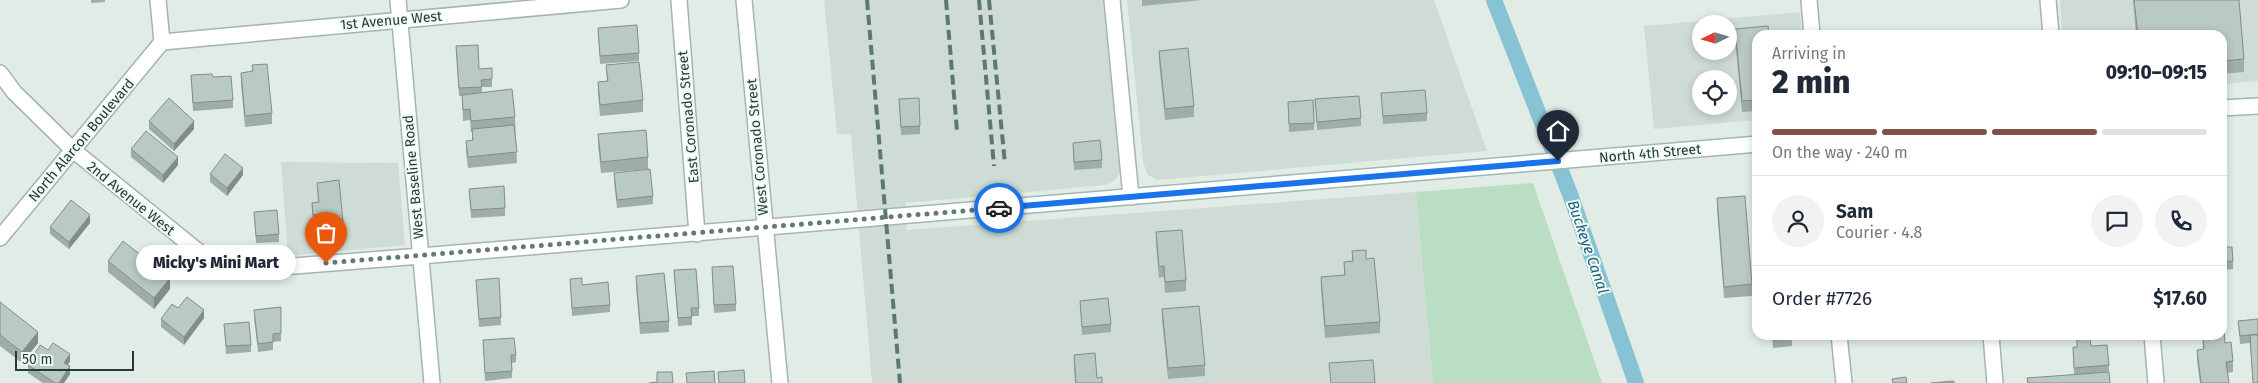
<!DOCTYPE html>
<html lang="en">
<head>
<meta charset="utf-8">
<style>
	:root { --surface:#fff; --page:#f2f2f3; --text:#1f2937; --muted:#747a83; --line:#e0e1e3; --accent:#7f5244 }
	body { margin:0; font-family:"Fira Sans",sans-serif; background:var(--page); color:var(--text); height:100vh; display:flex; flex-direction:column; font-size:19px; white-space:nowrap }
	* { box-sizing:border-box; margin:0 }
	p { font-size:16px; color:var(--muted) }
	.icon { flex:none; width:28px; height:28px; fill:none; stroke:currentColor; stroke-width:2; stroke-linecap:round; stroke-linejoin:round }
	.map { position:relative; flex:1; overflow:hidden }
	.drawer { position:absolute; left:1752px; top:30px; width:475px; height:310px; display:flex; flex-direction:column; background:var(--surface); border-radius:15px; box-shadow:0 2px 8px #0003 }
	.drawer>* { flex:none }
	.needle { width:32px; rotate:265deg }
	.fabs { position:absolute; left:1692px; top:15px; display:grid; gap:10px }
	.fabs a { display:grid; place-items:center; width:45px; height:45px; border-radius:50%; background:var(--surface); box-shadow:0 2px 8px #0003; font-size:25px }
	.scale { position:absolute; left:15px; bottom:12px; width:119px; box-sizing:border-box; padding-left:5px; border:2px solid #213d36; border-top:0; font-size:14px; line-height:18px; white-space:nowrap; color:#213d36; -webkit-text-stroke:4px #f1f8f5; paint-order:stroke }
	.pin { position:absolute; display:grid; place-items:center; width:42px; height:42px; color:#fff; margin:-51px -21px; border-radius:50% 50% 50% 0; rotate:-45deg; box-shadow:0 0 5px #0007 }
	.pin .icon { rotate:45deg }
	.courier { position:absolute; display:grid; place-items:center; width:50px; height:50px; margin:-25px; border:4px solid #1a73e8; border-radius:50%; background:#fff; color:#222; box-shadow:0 1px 6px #0007 }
	.bubble { position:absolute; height:35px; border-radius:18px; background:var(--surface); box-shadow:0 2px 8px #0003; font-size:16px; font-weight:800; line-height:35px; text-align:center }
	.headline em { font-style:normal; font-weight:800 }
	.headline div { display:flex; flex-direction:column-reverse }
	.headline { display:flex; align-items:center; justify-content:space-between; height:85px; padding:0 20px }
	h1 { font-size:32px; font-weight:800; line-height:38px }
	.bar { display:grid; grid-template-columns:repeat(4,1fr); gap:8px 5px; align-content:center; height:60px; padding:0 20px }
	.bar i { height:6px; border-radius:4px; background:var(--line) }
	.bar .on { background:var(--accent) }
	.bar p { grid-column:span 4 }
	.line { display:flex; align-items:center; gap:12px; padding:0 20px; border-top:1px solid var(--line) }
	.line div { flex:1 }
	.round { display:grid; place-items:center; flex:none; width:52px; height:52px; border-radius:26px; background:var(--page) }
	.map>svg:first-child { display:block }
</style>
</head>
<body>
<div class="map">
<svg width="2258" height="383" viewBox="0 0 2258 383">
	<rect width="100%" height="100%" fill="#e1ece7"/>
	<path fill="#cfdcd6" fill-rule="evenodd" d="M824 0H1103L1120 171 1116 179 1106 185 905 203 907 230 1416 192 1433 383H872L851 134H837Z
		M1127 0H1434L1487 151 1157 180 1147 174 1143 161Z
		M2060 0H2258V81L2223 84 2222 35H2062Z
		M1800 12 1802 35H1758L1757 120 1654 129 1644 26ZM1701 24H1729V51H1701ZM1701 79H1729V106H1701Z
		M281 162 398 163 405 245 288 256Z"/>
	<path fill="#b9dec4" d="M1533 183 1602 383H1433L1416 192Z"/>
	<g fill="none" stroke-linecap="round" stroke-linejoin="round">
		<path stroke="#87c3d2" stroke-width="16" d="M1494 0 1570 194 1636 383"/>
		<g stroke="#a4b4ae" stroke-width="18">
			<path id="street" d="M158 0 162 42
				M679 0 697 234
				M744 0 780 383
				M1112 0 1131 197
				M1809 0 1812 35
				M2048 0 2051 35
				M162 42 621 0
				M0 73 14 92 73 150 220 269 230 271 421 256
				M0 238 162 42
				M1839 335 1844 383
				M1991 335 1995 383
				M2152 335 2156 383"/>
		</g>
		<g stroke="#9fb8b0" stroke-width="18">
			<path id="secondary" d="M398 0 432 383
				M2222 108 2258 106
				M421 256 1758 144"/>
		</g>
		<use href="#street" stroke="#fff" stroke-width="15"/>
		<use href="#secondary" stroke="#fff" stroke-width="15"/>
		<path stroke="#5b7872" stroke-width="4" stroke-dasharray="10 5" stroke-linecap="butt" d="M867 0 900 383
			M946 0 957 131
			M979 0 994 166
			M989 0 1005 164"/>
	</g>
	<path fill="#9fada8" d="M91 0H105V2L91 3Z
		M1142 0H1203L1142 6Z
		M2133 0H2239L2244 59V72L2222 74V35H2136Z
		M598 28 639 53V61L600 64Z
		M1735 29 1758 35V111L1742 112 1735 40Z
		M456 46 479 69 492 79V87H482V92L515 117 517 163 468 168 466 152V141L472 140V132H471L470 120 463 121 462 96H459Z
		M1159 51 1194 106V117L1165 120 1159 62Z
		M252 65 272 113V124L245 127 241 84V73L252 71Z
		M606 65 643 100V112L600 116 598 93V82L607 81Z
		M191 75 213 77 233 100V108L193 111Z
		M1381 93 1427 113V121L1383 124Z
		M899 99 920 126V134L901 135Z
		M1315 99 1361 118V126L1317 130Z
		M1288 102 1314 123V130L1289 132Z
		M149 121 194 129 174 151 149 129Z
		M598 134 648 157V169L601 173 598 145Z
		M1073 143 1102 160V168L1074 170Z
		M131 149 178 165 163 183 131 157Z
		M614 173 653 196V204L617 208 614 181Z
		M210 174 243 175 227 196 210 182Z
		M317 183 343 222V229L320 232V223H313L312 203 318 202Z
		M469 189 505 208V216L471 218Z
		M1753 191H1758V256H1757L1753 205Z
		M1717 198 1752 284V296L1724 298 1717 209Z
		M254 212 279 234V242L256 243Z
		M90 223 69 249 50 234V227Z
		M1156 232 1186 280V291L1165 293 1164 277 1159 278 1156 243Z
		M2222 247 2233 261V269L2222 270Z
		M1352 251 1366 259 1380 322V333L1325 338 1321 288V277L1344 275V262L1352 261Z
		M108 261 170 289 154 309 108 272Z
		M712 267 736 304V311L714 313Z
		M674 270 699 308V316H692V325L678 326Z
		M636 276 669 321V332L640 334 636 287Z
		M570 279 582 285 610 305V312L572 316Z
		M476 280 501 317V325L479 327Z
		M2222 290 2225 306V313L2222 314Z
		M1080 301 1111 324V332L1082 335Z
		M0 303 38 343 22 363 0 346Z
		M281 307V341L273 342V350L258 352 254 318V310Z
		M1162 309 1205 365V376L1168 379 1162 320Z
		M204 318 184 345 161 327V319Z
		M2258 319V383H2253L2250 343 2240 344 2238 321Z
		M224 324 251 345V352L226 354Z
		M1772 335H1792V346L1773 348Z
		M2202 335 2225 343 2233 361V372L2227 373 2229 383H2200L2197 361V350L2203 349Z
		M483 340 516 355V362L512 363V378L485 381Z
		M2077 340 2091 346 2109 365V372L2074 375 2073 347H2077Z
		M48 350 70 361 68 365 70 374 64 383H43L28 373V365Z
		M1074 355 1102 383H1075L1074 366Z"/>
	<path fill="#828d88" d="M194 121V129L174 151V144Z
		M178 157V165L163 183V175Z
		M243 168V175L227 196V188Z
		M90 215V223L69 249V242Z
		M170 278V289L154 309V298Z
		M204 310V318L184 345V337Z
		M38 332V343L22 363V352Z
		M70 354V361L64 371V363Z
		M70 366V374L64 383H59Z"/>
	<path fill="#b9c9c3" stroke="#828d88" d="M2134 0H2239L2244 59 2222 61V35H2138Z
		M637 25 639 53 600 56 598 28Z
		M1768 26 1769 35H1758V100L1742 101 1735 29Z
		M478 45 479 69 492 68V79L481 80 482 87 459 88 456 46Z
		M1188 48 1194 106 1165 109 1159 51Z
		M639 62 643 100 600 105 598 82 608 81 606 65Z
		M267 64 272 113 245 116 241 73 253 71 252 65Z
		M212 74 213 77 231 76 233 100 193 103 191 75Z
		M512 89 515 117 471 121 470 109 463 110 462 95Z
		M1425 90 1427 113 1383 116 1381 93Z
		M1359 96 1361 118 1317 122 1315 99Z
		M169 98 194 121 174 144 149 121Z
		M919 98 920 126 901 127 899 99Z
		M1313 100 1314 123 1289 124 1288 102Z
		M514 125 517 152 468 157 466 141 473 140 472 129Z
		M646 130 648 157 601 162 598 134Z
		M146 131 178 157 163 175 131 149Z
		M1100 140 1102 160 1074 162 1073 143Z
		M225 154 243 168 227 188 210 174Z
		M650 169 653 196 617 200 614 173Z
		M339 180 343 222 320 224V215H313L312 203 319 202 317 183Z
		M504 186 505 208 471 210 469 189Z
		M1753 191H1758V243H1757Z
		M1745 196 1752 284 1724 287 1717 198Z
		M71 200 90 215 69 242 50 227Z
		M277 210 279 234 256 236 254 212Z
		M1182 230 1186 280 1165 282 1164 266 1159 267 1156 232Z
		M123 241 170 278 154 298 108 261Z
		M2222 247H2232L2233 261 2222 262Z
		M1366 250V259L1374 258 1380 322 1325 326 1321 277 1345 275 1344 262 1353 261 1352 251Z
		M733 266 736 304 714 305 712 267Z
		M696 269 699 308H691L692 317 678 318 674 270Z
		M664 273 669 321 640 323 636 276Z
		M499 278 501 317 479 319 476 280Z
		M582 278V285L608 282 610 305 572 308 570 279Z
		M2222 290H2225V306H2222Z
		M187 297 204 310 184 337 161 319 172 304 178 308Z
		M1108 298 1111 324 1082 327 1080 301Z
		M0 302 38 332 22 352 0 335Z
		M1199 306 1205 365 1168 368 1162 309Z
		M281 307V333L273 334V342L258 344 254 310Z
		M2258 319V334L2240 336 2238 321Z
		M249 322 251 345 226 346 224 324Z
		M2224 330 2225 343 2231 342 2233 361 2226 362 2229 383H2201L2197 350 2204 349 2203 335H2222V331Z
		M1773 335H1792V339L1773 340Z
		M2250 335H2258V383H2253Z
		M514 338 516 355H511L512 371 485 373 483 340Z
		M2090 339 2091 346 2107 345 2109 365 2074 368 2073 347H2077V340Z
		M53 343 70 354 64 363 70 366 59 383H55L28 365 40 345 48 350Z
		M1095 353 1097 378 1102 377V383H1076L1074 355Z
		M1373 360 1375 383H1331L1329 363Z
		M744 370 745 383H719L718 372Z
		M714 371 715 383H687L686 373Z
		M657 372H672L673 383H649L657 382Z
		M2109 372 2110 383H2028L2027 378Z
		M1906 377 1907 383H1893L1892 379Z
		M1954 381V383H1931Z"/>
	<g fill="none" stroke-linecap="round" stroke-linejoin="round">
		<path stroke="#647a74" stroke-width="5" stroke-dasharray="0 9" d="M326 263 999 208"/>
		<path stroke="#1a73e8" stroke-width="6" d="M999 208 1558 161"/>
	</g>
	<g text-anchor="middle" stroke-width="4" stroke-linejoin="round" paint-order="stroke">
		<g font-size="14" fill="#213d36" stroke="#f1f8f5">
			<text transform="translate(391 20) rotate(-5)" y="5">1st Avenue West</text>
			<text transform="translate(688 117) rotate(-95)" y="5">East Coronado Street</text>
			<text transform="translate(81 140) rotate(-50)" y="5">North Alarcon Boulevard</text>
			<text transform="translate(757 147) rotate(-95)" y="5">West Coronado Street</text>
			<text transform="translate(1650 153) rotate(-5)" y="5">North 4th Street</text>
			<text transform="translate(413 177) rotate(-95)" y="5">West Baseline Road</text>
			<text transform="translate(131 198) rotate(39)" y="5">2nd Avenue West</text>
		</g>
		<g font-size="15" font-style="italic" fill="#1a657a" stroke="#f1f8f5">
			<text transform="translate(1588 247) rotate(71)" y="5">Buckeye Canal</text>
		</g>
	</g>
</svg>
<div class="fabs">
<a><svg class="needle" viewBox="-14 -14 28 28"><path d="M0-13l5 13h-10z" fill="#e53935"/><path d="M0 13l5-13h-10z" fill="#747a83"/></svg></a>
<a><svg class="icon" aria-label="locate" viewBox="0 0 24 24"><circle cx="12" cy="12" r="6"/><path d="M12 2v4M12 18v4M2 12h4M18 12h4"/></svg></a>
</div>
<div class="scale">50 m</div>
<div class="pin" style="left:326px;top:263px;background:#ea580c"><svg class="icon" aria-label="bag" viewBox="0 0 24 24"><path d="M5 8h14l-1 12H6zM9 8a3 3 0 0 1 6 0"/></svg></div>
<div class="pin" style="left:1558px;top:161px;background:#1f2937"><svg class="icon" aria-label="home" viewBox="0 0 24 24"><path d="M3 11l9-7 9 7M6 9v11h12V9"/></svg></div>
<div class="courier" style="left:999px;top:208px"><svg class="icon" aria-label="car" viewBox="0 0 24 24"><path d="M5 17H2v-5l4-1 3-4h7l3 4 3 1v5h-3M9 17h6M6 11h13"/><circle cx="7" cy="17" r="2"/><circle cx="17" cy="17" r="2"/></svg></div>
<div class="bubble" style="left:136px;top:245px;width:160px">Micky's Mini Mart</div>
<section class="drawer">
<div class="headline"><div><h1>2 min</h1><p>Arriving in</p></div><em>09:10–09:15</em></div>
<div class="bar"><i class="on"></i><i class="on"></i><i class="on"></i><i></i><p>On the way · 240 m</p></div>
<div class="line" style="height:90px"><a class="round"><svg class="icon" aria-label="person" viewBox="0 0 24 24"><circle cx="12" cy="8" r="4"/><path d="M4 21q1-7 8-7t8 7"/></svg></a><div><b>Sam</b><p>Courier · 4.8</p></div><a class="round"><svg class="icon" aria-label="chat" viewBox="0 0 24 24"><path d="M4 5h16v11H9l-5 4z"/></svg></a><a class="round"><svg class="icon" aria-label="phone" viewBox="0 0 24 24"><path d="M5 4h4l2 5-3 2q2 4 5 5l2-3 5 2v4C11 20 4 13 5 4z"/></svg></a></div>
<div class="line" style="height:65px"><div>Order #7726</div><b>$17.60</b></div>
</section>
</div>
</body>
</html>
